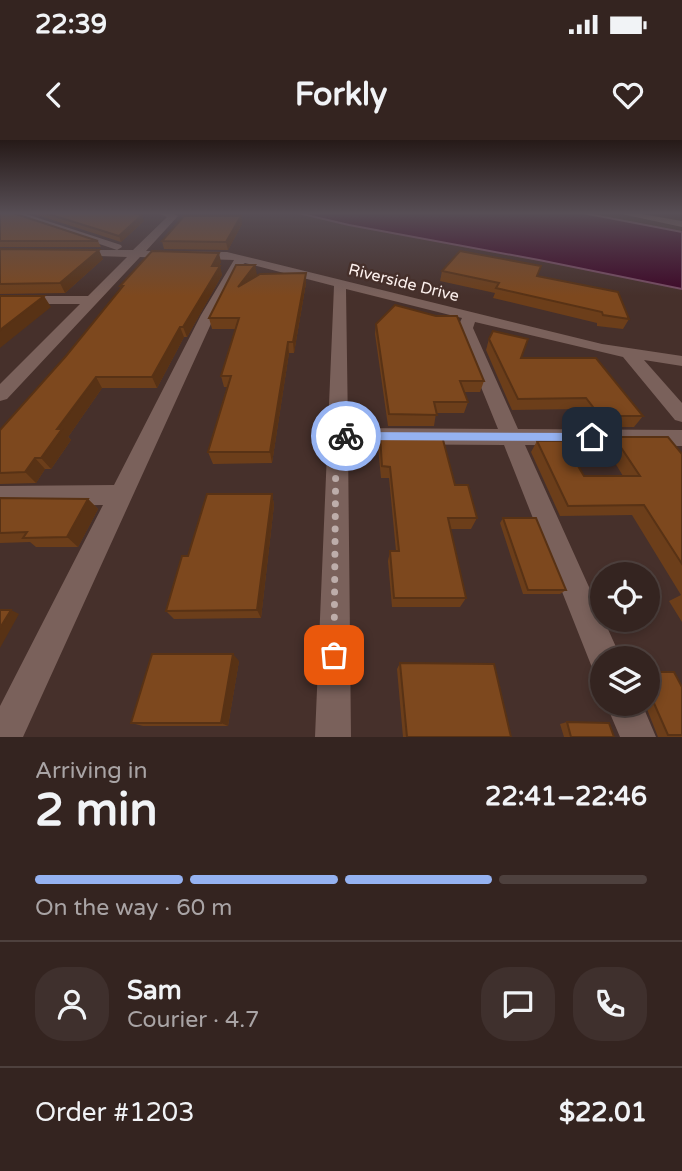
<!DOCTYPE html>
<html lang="en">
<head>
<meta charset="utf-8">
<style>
	:root { --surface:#342420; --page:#3f302d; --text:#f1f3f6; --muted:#a9a4a5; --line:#4e413e; --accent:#95b2f1 }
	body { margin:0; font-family:"Varela Round",sans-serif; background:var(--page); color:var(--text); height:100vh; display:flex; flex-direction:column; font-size:26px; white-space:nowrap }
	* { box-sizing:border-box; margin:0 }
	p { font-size:23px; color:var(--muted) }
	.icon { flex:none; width:38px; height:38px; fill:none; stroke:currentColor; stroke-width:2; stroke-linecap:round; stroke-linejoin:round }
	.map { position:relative; height:597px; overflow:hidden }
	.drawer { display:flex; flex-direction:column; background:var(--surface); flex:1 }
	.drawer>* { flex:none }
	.controls { position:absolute; left:590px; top:422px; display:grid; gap:14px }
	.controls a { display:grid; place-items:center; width:70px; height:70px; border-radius:50%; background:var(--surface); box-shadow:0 4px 10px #0003,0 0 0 2px var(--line); font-size:35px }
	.pin { position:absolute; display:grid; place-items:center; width:60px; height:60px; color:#fff; margin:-30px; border-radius:14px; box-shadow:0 4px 10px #0006 }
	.courier { position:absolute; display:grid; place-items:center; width:70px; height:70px; margin:-35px; border:5px solid #95b2f1; border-radius:50%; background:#fff; color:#222; box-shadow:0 2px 9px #0007 }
	.summary em { font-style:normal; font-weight:700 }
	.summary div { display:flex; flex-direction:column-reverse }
	.summary { display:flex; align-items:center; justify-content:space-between; height:119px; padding:0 35px }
	h1 { font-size:46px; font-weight:700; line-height:52px }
	.bar { display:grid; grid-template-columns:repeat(4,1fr); gap:10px 7px; align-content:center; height:84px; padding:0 35px }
	.bar i { height:9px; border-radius:5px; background:var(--line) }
	.bar .selected { background:var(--accent) }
	.bar p { grid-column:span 4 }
	.line { display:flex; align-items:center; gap:18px; padding:0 35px; border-top:2px solid var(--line) }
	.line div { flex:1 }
	.round { display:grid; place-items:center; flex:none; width:74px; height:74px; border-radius:28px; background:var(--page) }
	.status { display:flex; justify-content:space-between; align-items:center; height:49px; padding:0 35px; background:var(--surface); direction:ltr }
	.status svg { height:19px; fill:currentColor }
	header { display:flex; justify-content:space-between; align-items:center; height:91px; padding:0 35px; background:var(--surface); font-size:32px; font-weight:700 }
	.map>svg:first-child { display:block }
</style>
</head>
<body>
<div class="status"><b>22:39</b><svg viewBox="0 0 49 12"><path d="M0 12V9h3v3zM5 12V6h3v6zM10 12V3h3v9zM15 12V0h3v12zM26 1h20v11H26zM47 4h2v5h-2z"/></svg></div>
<header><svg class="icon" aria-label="back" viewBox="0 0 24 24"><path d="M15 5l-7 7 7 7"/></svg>Forkly<svg class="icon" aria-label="heart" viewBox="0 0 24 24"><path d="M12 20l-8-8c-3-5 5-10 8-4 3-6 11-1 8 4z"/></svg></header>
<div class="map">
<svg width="682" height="597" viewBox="0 0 682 597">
	<rect width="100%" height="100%" fill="#46302b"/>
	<path fill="#3d0627" stroke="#774c63" stroke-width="2" d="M298 73H583L682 92V149L539 120 349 85Z"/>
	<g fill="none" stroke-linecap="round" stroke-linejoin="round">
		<path fill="#7a615b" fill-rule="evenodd" d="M9 73H23L121 105 122 107 117 110H133L167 77 158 73H172L178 76 146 111 227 112 602 204 682 216V226L644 220 682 263V282L675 280 623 217 475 182 473 188 518 289 682 290V306L525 305 621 518H602V533L593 530 504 305 348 304 351 597H315L334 146 245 123 240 126 215 175 23 597H0V566L103 365 0 366V346L114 345 201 175 234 120 140 117 7 259 0 261V244L80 164H0V156H88L127 117 70 115 68 113 74 110H117ZM346 149 462 178 457 188 498 289 348 288Z
			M617 73H636L682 81V87Z
			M606 564H642L656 597H620Z"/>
	</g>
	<path fill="#6c3e1a" d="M0 73 98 101 101 107H0Z
		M31 73H133L144 81 121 102Z
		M242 84 228 110 164 109 162 101Z
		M0 109 103 119 65 153 0 154Z
		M221 122 219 126 222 135 187 197H184L157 248H102L68 297 71 300 51 329H45L36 343 0 344V290L66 216 121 149 120 146Z
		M442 131 537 136 629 179 623 189 597 186V183L493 158 495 153 440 141Z
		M257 135 306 143 294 213H289L272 323 213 324 208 312 227 247H224L221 236 236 189H212L209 178Z
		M376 184 484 241 480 252H464L468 262 464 273H436L434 286H388L375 194Z
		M489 199 521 218 643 276 634 287H592L579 269 512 270 486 210Z
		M380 295 455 345 477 378 471 389H450L466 458 460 467H392L388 421 390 411H396L389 338H381L378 307Z
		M614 297 682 314V482L669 461 681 455 632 375 560 376 531 312 537 301 584 336H623L606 308Z
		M272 354 274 365 261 478 174 479 166 471 188 416Z
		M0 358 88 359 98 369 78 407H36L30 402 0 403Z
		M503 378 566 450 560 454H523L500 383Z
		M239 521 228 586H143L131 583Z
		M400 523 511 597H403L397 529Z
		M648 532 682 547V597H658L645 564H648Z
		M567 582 614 597H564L560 584Z"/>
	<path fill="#583215" d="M142 75 144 81 121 102 119 96Z
		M241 76 242 84 228 110 226 102Z
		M99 110 103 119 65 153 60 143Z
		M219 113 221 122 218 128 220 126 222 135 187 197 183 187Z
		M255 125 257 135 238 147Z
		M306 133V143L294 213 293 202Z
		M44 156 51 167 0 208V190Z
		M180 187 184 197 157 248 152 237Z
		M288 202 289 213 272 323 270 312Z
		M96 237 102 248 68 297 71 300 51 329 41 318 57 289Z
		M35 318 45 329 36 343 25 332Z
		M272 354 274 365 261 478 257 470Z
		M88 359 98 369 78 407 67 397Z
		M11 470 19 474 0 508V488Z
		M233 514 239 521 228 586 221 583Z"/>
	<path fill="#7d481e" stroke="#583215" stroke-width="2" d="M0 73H13L98 101H0Z
		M45 73H133L142 75 119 96Z
		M184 76H241L226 102 162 101Z
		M0 109 99 110 60 143 0 144Z
		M152 111 219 113 212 126H220L183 187H180L152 237H96L57 289H62L41 318H35L25 332 0 333V290L66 216 123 146H120Z
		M460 111 541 126 537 136 618 152 629 179 603 175 602 172 496 148 499 143 442 131Z
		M236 125H255L238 147 260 134 306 133 293 202H288L270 312H208L231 236H221L239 178H209Z
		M0 156H44L0 190Z
		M395 165 436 176H457L484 241H460L468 262H434L437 275 389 274 376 184Z
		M493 191 528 199 521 218H596L643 276H600L586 258 518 259 489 199Z
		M380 295 442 296 455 345H468L477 378H448L466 458H394L390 411H399L390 327 382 326Z
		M614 297H668L682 314V424L644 365 568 366 537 301H563L584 336H640Z
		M207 354H272L257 470 166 471 182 416H188Z
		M0 358 88 359 67 397 23 398 27 392 0 393Z
		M503 378H536L566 450H528Z
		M0 470H11L0 488Z
		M152 514H233L221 583H131Z
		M400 523 494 524 511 597H407Z
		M648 532H674L682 547V595H668L653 561 650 559 648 554Z
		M567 582 609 583 614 597H571Z"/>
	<linearGradient id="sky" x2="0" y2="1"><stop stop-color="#261a18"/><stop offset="0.47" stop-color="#574e55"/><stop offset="1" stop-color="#574e55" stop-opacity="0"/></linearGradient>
	<rect width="682" height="156" fill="url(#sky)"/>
	<path fill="#95b2f1" d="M346 292 592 293 598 297 592 301 346 300 340 296Z"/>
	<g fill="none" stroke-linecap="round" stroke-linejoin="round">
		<path stroke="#bdadaa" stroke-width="7" stroke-dasharray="0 12.6" d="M334 515 336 296H346"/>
	</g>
	<g text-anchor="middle" stroke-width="5" stroke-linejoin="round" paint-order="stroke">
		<g font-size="16" fill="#fdf1ee" stroke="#46302b">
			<text transform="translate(404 142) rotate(14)" y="6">Riverside Drive</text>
		</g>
	</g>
</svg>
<div class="controls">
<a><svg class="icon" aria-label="locate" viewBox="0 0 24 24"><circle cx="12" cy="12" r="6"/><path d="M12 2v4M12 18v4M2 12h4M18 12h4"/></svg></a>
<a><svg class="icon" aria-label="layers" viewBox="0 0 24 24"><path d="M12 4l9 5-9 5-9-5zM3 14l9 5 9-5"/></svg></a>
</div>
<div class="pin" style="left:334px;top:515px;background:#ea580c"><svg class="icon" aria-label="bag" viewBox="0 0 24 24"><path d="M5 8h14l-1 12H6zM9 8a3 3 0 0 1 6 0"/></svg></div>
<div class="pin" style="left:592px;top:297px;background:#1f2937"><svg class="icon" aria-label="home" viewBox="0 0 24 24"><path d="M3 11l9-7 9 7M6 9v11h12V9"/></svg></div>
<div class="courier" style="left:346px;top:296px"><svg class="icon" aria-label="bike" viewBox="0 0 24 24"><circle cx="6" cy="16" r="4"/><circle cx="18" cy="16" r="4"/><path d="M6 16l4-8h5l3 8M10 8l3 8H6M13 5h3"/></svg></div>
</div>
<section class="drawer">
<div class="summary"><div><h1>2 min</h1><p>Arriving in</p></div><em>22:41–22:46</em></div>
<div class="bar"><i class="selected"></i><i class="selected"></i><i class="selected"></i><i></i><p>On the way · 60 m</p></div>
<div class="line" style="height:126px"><a class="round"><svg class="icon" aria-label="person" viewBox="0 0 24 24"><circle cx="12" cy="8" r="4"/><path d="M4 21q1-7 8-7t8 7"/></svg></a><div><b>Sam</b><p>Courier · 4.7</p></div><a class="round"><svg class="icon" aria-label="chat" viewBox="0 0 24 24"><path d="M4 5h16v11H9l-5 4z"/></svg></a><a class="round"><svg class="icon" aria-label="phone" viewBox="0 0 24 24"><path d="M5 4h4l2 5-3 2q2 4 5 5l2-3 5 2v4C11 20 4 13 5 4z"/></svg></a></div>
<div class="line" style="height:91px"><div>Order #1203</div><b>$22.01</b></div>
</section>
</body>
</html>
